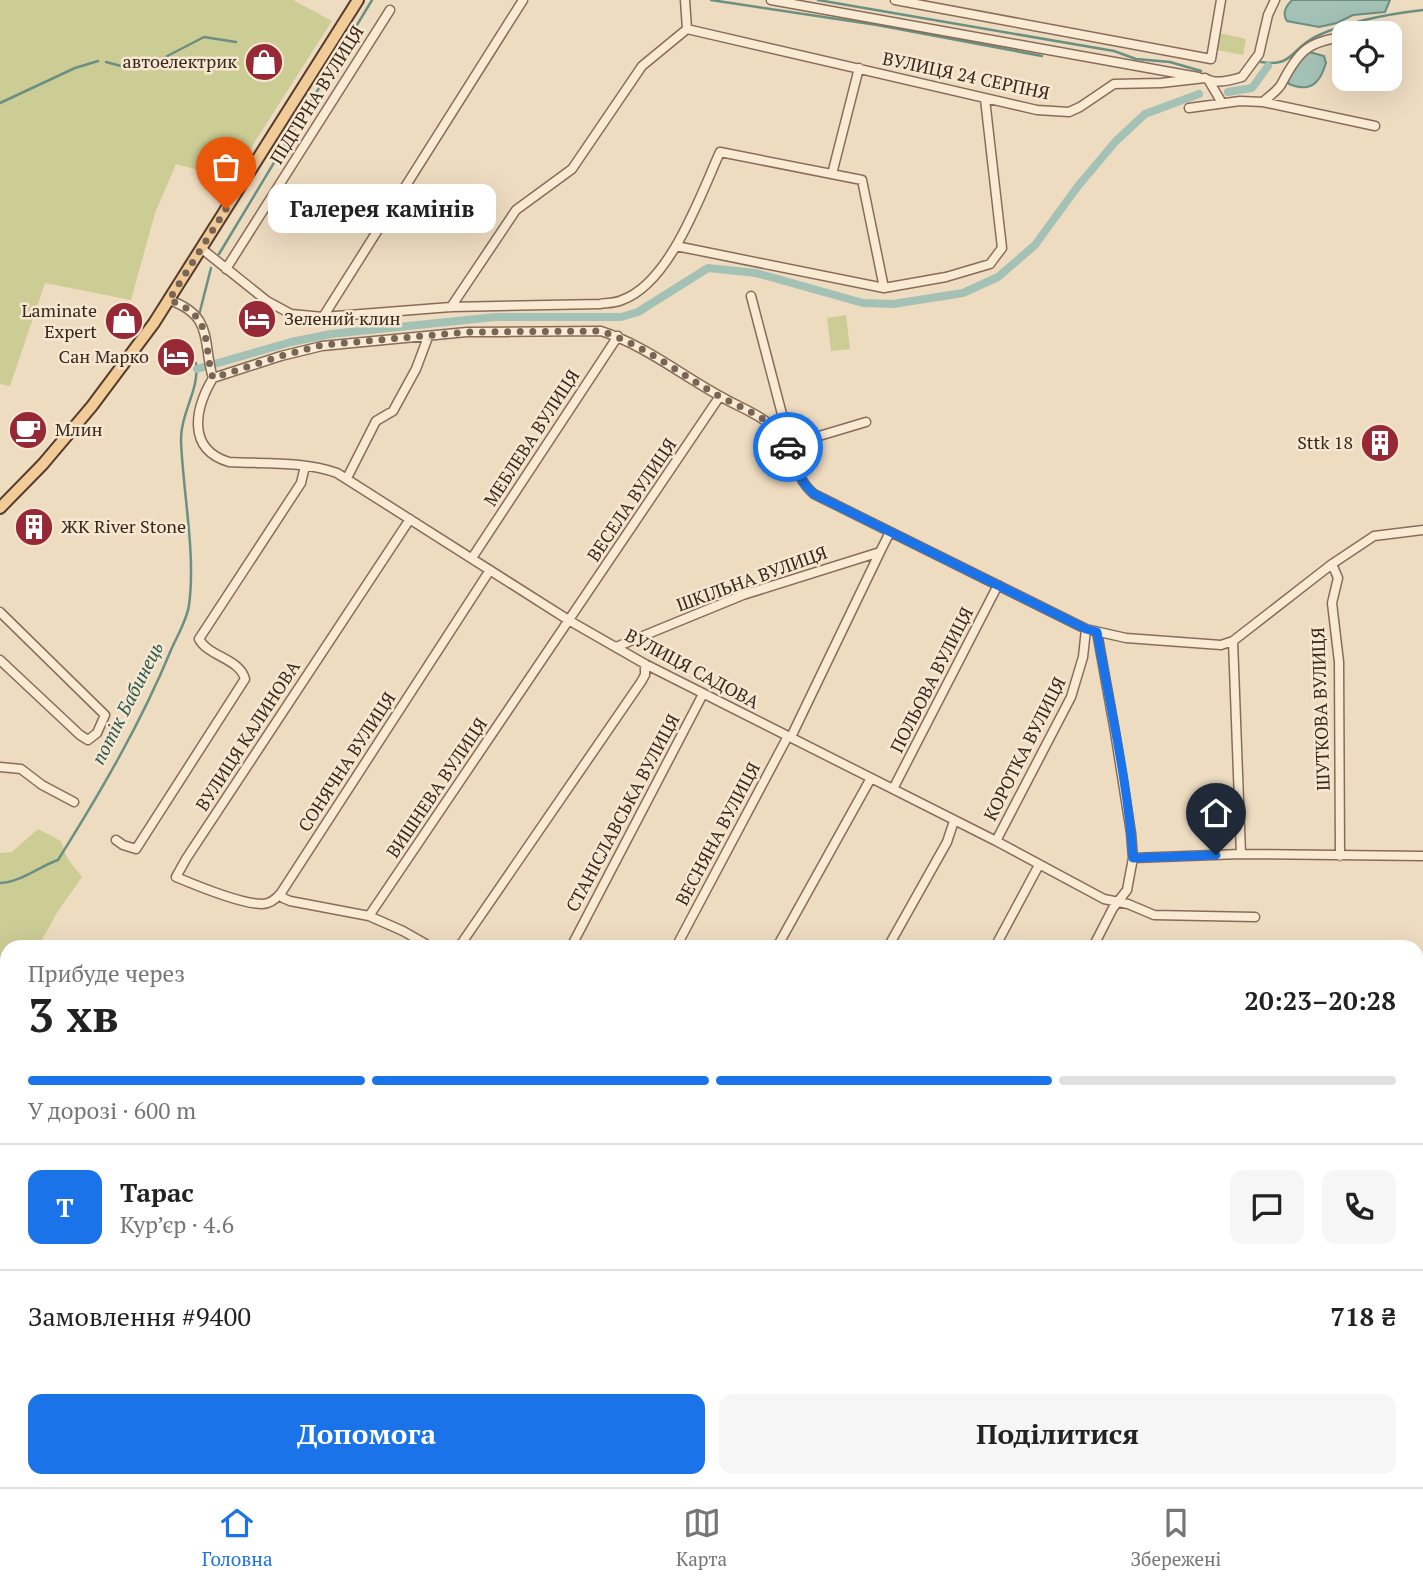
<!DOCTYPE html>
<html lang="uk">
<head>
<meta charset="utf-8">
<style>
	:root { --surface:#fff; --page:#f6f6f6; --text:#222; --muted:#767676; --line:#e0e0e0; --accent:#1a73e8 }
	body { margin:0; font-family:"PT Serif",serif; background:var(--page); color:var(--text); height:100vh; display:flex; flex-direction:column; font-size:26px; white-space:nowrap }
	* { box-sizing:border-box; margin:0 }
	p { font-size:23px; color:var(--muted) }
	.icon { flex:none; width:38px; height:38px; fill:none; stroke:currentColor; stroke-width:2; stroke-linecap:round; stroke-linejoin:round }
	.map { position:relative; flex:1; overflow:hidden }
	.details { position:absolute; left:0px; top:940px; width:1424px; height:548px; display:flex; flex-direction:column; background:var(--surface); border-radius:21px 21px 0 0; box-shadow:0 7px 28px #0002 }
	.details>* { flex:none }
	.fabs { position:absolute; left:1332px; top:21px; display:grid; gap:14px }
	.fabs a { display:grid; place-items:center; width:70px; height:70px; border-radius:14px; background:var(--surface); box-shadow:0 7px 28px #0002; font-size:35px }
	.pin { position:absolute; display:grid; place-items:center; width:60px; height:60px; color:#fff; margin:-72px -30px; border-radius:50% 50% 50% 0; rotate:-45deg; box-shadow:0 0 7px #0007 }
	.pin .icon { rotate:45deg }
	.courier { position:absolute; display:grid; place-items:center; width:70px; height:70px; margin:-35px; border:5px solid #1a73e8; border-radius:50%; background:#fff; color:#222; box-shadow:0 2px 9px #0007 }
	.bubble { position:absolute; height:49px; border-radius:14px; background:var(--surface); box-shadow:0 7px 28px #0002; font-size:23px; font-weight:800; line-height:49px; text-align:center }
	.head em { font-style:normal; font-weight:800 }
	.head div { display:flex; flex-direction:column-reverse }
	.head { display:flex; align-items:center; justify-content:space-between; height:119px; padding:0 28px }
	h1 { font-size:46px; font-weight:800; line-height:52px }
	.bar { display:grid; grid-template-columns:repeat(4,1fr); gap:10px 7px; align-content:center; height:84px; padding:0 28px }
	.bar i { height:9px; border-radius:5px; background:var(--line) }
	.bar .active { background:var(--accent) }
	.bar p { grid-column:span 4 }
	.line { display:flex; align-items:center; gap:18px; padding:0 28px; border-top:2px solid var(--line) }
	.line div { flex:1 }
	.round { display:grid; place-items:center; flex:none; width:74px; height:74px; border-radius:14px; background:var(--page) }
	.action { display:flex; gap:14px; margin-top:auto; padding:14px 28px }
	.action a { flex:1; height:80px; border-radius:14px; background:var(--accent); color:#fff; font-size:28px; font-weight:800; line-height:80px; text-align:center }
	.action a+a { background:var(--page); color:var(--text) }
	.menu { display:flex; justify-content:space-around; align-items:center; height:98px; border-top:2px solid var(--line); background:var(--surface); font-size:19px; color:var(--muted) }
	.menu a { display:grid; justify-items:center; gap:4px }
	.menu .active { color:var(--accent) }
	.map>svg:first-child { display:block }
</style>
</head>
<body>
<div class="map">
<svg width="1423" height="1487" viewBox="0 0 1423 1487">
	<rect width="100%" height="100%" fill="#eedcc1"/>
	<path fill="#cccc95" d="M0 0H293L332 21 231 179 176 164 155 213 131 300 45 283 10 386 0 384Z
		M1219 33 1246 39 1243 55 1216 50Z
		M846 315 850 349 831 351 827 318Z
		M38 829 61 841 67 858 82 877 58 911 38 947H7V1006L0 1016V853L12 852Z
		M1423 1014V1151L1418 1152V1015Z"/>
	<path fill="#a4c1b5" stroke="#6b8f82" stroke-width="2" d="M1292 0H1390L1385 12 1353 15 1337 23 1319 27 1287 21C1282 14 1286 6 1292 0Z
		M1306 51 1324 56 1326 63C1320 83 1311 93 1289 84L1286 74Z
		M1423 1315V1353L1418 1368V1319Z"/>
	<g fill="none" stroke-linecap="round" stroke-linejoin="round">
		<path stroke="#6b8f82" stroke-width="2.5" d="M711 0 877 25 1042 56
			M818 0 1114 51 1136 59 1170 62 1201 71
			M106 62 121 66H148L204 37 236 42
			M1261 62C1293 68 1291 48 1317 36 1349 21 1388 14 1423 10
			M0 103 75 68 98 61
			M219 254 372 0
			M199 315 211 268
			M0 883C21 882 38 867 58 860 100 793 141 723 171 650 177 636 187 620 189 605 196 554 183 493 181 441 180 414 200 389 196 363"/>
		<path stroke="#a4c1b5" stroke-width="8" d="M1228 92 1252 88 1268 66
			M197 369 291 342 331 334 495 317H621L638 312 708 268 756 273 863 303 893 304 963 293 998 277 1035 245 1078 186 1116 141 1145 114 1199 94"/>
		<path stroke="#a4c1b5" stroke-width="14" d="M0 1206 7 1202"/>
		<g stroke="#886c59" stroke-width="11">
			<path id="minor" d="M685 0 687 29 1037 110 1069 112 1080 107 1114 84 1161 83 1205 78C1215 85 1231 80 1242 77L1259 54 1268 15 1275 0
				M771 0 1198 77
				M895 0 1211 59 1221 0
				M1390 38 1393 39
				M1209 81 1222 103
				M1263 102C1269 96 1279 90 1282 83 1298 52 1308 41 1344 37
				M1189 108 1240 101 1263 102 1375 126
				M832 174 859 68
				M676 246 884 288 946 277 990 264 1002 248 985 99
				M202 249 267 301 291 314 323 317 451 307 600 304C607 303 616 303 622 300 670 283 700 196 720 152L862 180 884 288
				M226 269 390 10
				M751 296 783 418 786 442 819 436 866 422
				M169 300C215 316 202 343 213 378 195 408 186 449 229 462 265 464 303 461 337 473L570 621 645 664 996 841 1104 899 1128 904 1154 915 1255 917
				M451 307 516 210 572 169 642 66 687 29
				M323 317 523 0
				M213 378 281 356 322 346 467 332 601 331C644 345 680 374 720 396 740 408 763 415 779 433 796 452 792 475 814 494L1086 629 1126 638 1221 645 1233 641 1332 564 1374 536 1423 530
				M347 478 376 421 393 411 416 369 428 337
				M472 558 618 336
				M1332 564 1338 578 1332 603 1339 662 1340 856
				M0 612 105 715 97 733 88 740 80 735 0 660
				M1233 641 1241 854
				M616 647 743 595 880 552 890 532
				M791 737 880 552
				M0 767 21 769 42 785 74 802
				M893 789 998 585
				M116 840 123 845 136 849 243 682 245 679C239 658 209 657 199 639L301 483 305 466
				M996 841 1071 697 1083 657 1086 629
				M1133 858 1241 854 1423 856
				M281 893C276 899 270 904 262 904 242 904 195 885 176 877L186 859 410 519
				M369 916 290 901 283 898 281 893 490 570
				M431 947 403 931 369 916 720 396
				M459 947 641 682 645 675V664
				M571 947 703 694
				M676 947 788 736
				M777 947 871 778
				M888 947 947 842 954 821
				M995 947 1039 865
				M1093 947 1113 908 1127 890 1133 858 1131 833 1115 732 1097 632
				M1418 959H1423
				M0 1303H7
				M213 1480 219 1487
				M352 1480 358 1487
				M88 1487V1480"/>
		</g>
		<g stroke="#553b2d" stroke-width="14">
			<path id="major" d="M0 508 43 464 92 406 154 323 358 0"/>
		</g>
		<use href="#minor" stroke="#f9ead4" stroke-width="8"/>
		<use href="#major" stroke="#f2cc98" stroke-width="10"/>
	</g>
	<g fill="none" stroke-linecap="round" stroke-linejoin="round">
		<path stroke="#776656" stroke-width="7" stroke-dasharray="0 12.6" d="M226 209 169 300C215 316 202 343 213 378L281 356 322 345 467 332 601 331C644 345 680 374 719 396 734 404 749 410 763 419 773 426 783 435 788 447"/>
		<path stroke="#1a73e8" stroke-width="9" d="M788 447C794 465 799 481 814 494L1086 629 1097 632C1110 706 1128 782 1133 858L1216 855"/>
	</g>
	<defs>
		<g id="shop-disc" transform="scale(2.0125)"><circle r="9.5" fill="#972835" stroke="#f6e7d1"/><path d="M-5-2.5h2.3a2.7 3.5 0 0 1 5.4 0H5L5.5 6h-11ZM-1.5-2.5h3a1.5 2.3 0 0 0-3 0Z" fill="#fff"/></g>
		<g id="hotel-disc" transform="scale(2.0125)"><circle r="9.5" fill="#972835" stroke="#f6e7d1"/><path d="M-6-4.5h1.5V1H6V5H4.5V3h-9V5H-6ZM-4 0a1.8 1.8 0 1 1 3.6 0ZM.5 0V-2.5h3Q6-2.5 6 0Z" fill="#fff"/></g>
		<g id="cafe-disc" transform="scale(2.0125)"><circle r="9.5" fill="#972835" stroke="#f6e7d1"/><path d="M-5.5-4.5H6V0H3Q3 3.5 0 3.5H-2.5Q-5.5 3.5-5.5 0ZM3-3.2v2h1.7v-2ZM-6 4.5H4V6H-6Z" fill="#fff"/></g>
		<g id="building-disc" transform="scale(2.0125)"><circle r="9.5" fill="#972835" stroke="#f6e7d1"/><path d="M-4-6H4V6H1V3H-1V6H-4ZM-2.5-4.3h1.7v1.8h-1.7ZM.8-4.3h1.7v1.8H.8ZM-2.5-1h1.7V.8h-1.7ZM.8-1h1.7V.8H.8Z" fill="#fff"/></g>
	</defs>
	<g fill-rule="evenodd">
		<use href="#shop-disc" x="264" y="62"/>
		<use href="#hotel-disc" x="257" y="319"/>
		<use href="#shop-disc" x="124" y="321"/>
		<use href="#hotel-disc" x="176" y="357"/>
		<use href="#cafe-disc" x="28" y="430"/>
		<use href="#building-disc" x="1380" y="443"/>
		<use href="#building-disc" x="34" y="527"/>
	</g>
	<g text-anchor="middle" stroke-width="5" stroke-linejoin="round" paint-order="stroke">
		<g font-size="18" fill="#37271d" stroke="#f6e7d1" text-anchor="end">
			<text x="237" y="68">автоелектрик</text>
			<text x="97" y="317">Laminate<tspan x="97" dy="21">Expert</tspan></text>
			<text x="284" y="325" text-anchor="start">Зелений клин</text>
			<text x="149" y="363">Сан Марко</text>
			<text x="55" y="436" text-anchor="start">Млин</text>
			<text x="1353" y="449">Sttk 18</text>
			<text x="61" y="533" text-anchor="start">ЖК River Stone</text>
		</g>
		<g font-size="18" fill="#37271d" stroke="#f6e7d1">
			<text transform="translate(966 76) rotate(12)" y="6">ВУЛИЦЯ 24 СЕРПНЯ</text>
			<text transform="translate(317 95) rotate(-58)" y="6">ПІДГІРНА ВУЛИЦЯ</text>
			<text transform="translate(532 438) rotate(-57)" y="6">МЕБЛЕВА ВУЛИЦЯ</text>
			<text transform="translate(632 500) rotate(-56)" y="6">ВЕСЕЛА ВУЛИЦЯ</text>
			<text transform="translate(752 579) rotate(-20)" y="6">ШКІЛЬНА ВУЛИЦЯ</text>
			<text transform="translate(692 669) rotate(28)" y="6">ВУЛИЦЯ САДОВА</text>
			<text transform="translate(932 680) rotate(-63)" y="6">ПОЛЬОВА ВУЛИЦЯ</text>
			<text transform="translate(1321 709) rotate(-92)" y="6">ШУТКОВА ВУЛИЦЯ</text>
			<text transform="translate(248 736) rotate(-57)" y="6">ВУЛИЦЯ КАЛИНОВА</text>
			<text transform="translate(1025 749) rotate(-63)" y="6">КОРОТКА ВУЛИЦЯ</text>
			<text transform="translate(347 762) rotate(-57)" y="6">СОНЯЧНА ВУЛИЦЯ</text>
			<text transform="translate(437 788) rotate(-56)" y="6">ВИШНЕВА ВУЛИЦЯ</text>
			<text transform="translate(623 813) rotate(-62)" y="6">СТАНІСЛАВСЬКА ВУЛИЦЯ</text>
			<text transform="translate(718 834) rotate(-62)" y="6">ВЕСНЯНА ВУЛИЦЯ</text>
		</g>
		<g font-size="19" font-style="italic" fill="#2c5750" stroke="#f6e7d1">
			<text transform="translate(127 703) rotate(-63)" y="7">потік Бабинець</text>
		</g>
	</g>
</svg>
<div class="fabs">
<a><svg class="icon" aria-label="locate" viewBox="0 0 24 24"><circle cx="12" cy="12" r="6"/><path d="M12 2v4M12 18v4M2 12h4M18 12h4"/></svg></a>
</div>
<div class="pin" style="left:226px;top:209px;background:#ea580c"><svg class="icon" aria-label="bag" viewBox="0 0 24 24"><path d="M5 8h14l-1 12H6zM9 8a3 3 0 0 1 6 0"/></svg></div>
<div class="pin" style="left:1216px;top:855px;background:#1f2937"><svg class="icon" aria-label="home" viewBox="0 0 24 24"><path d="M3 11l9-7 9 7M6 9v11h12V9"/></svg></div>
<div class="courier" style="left:788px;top:447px"><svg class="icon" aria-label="car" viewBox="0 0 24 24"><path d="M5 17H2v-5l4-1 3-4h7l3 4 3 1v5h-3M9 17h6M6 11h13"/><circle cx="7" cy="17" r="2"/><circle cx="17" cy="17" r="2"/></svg></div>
<div class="bubble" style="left:268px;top:184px;width:228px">Галерея камінів</div>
<section class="details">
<div class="head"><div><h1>3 хв</h1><p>Прибуде через</p></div><em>20:23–20:28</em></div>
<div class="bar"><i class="active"></i><i class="active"></i><i class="active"></i><i></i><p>У дорозі · 600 m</p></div>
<div class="line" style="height:126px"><b class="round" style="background:var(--accent);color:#fff">Т</b><div><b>Тарас</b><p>Кур’єр · 4.6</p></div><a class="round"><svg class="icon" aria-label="chat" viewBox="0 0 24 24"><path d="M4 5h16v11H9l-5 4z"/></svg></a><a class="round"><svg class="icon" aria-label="phone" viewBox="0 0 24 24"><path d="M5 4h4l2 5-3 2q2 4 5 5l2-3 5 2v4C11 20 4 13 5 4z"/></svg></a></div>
<div class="line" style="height:91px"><div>Замовлення #9400</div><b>718 ₴</b></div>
<div class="action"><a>Допомога</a><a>Поділитися</a></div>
</section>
</div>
<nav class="menu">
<a class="active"><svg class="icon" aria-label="home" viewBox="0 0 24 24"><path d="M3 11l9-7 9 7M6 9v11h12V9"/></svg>Головна</a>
<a><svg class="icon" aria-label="map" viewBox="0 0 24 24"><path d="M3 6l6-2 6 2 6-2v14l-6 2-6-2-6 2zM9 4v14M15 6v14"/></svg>Карта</a>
<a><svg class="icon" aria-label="saved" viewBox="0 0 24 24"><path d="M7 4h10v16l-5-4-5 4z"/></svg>Збережені</a>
</nav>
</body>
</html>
